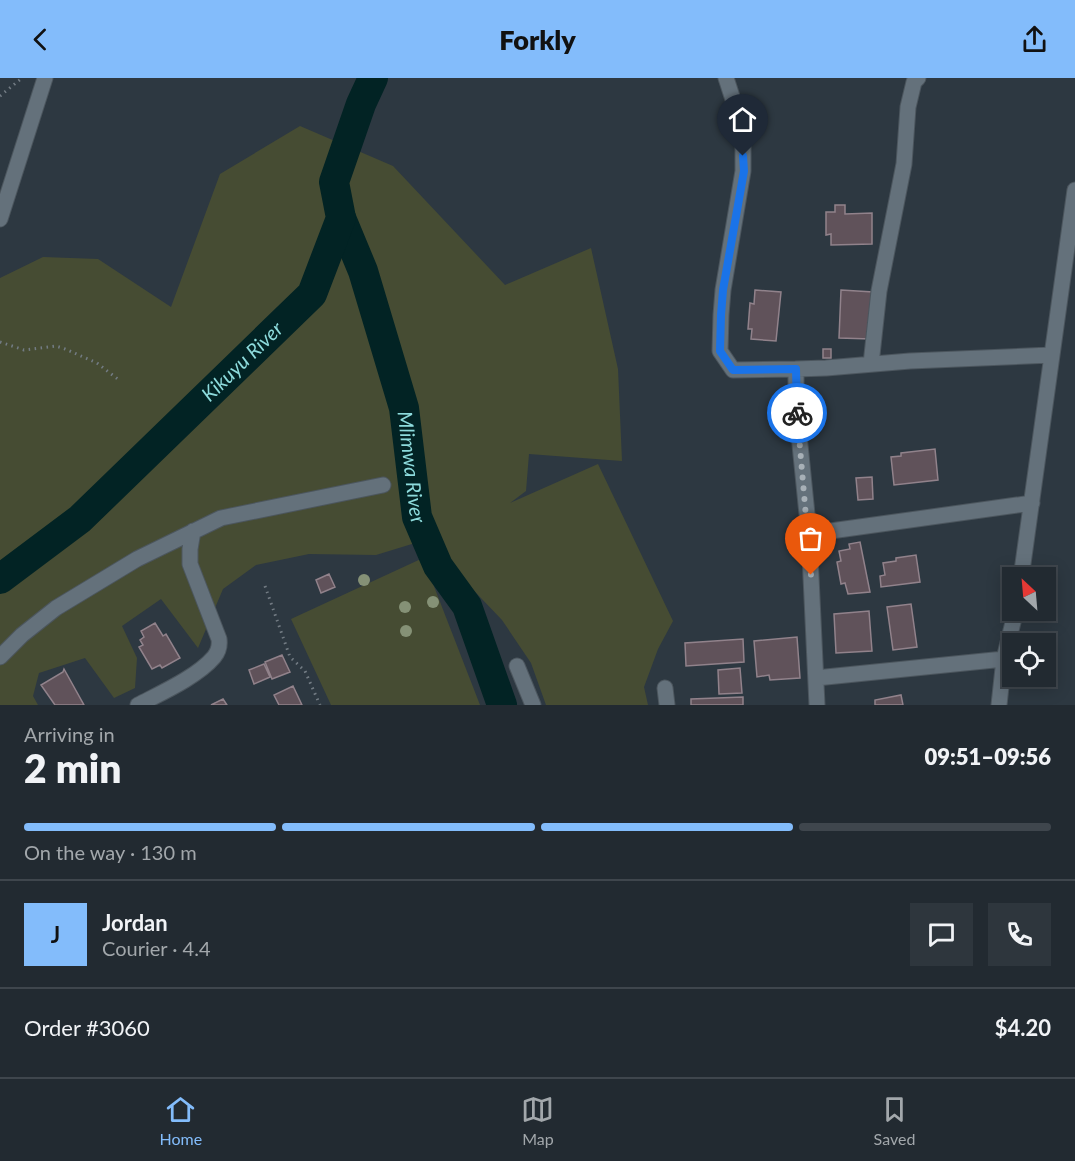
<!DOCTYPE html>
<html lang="en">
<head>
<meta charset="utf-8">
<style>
	:root { --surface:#222a31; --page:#2e363d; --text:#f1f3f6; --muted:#a2a7ab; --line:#3f464d; --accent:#83bcfb }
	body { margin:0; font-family:Lato,sans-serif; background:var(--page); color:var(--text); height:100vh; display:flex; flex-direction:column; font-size:22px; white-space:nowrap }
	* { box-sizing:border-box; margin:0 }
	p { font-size:20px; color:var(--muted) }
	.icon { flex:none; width:33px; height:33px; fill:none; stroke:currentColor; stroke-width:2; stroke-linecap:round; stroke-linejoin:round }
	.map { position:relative; height:627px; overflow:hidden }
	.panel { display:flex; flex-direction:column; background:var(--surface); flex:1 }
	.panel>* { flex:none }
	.needle { width:39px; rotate:334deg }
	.tools { position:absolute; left:1002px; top:489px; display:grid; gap:12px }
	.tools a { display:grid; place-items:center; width:54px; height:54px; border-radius:0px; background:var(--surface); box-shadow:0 3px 15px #0003,0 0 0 2px var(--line); font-size:30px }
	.pin { position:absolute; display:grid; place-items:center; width:51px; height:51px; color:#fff; margin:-62px -26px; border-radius:50% 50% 50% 0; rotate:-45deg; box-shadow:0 0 6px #0007 }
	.pin .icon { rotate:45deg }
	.courier { position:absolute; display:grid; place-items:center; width:60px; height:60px; margin:-30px; border:4px solid #1a73e8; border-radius:50%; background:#fff; color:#222; box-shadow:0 2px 8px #0007 }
	.head em { font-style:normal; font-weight:800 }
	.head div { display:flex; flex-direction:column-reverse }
	.head { display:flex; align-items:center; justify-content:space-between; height:102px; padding:0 24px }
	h1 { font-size:39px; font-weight:800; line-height:45px }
	.bar { display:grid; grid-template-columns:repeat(4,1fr); gap:9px 6px; align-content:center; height:72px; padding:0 24px }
	.bar i { height:8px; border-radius:4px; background:var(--line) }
	.bar .selected { background:var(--accent) }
	.bar p { grid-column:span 4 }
	.line { display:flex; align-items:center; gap:15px; padding:0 24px; border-top:2px solid var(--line) }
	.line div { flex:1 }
	.round { display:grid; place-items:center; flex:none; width:63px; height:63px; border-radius:0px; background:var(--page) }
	header { display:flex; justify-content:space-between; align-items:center; height:78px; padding:0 24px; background:var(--accent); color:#111; font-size:27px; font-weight:800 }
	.menu { display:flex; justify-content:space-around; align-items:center; height:84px; border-top:2px solid var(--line); background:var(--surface); font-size:16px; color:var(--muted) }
	.menu a { display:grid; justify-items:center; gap:3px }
	.menu .selected { color:var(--accent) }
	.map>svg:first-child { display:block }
</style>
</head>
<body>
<header><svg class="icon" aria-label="back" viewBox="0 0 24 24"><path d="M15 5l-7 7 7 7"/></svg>Forkly<svg class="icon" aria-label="share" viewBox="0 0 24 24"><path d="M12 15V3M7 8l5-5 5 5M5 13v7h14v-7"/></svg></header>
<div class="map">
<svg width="1075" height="627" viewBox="0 0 1075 627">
	<rect width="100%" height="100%" fill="#2d3841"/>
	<path fill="#464c33" d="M300 48 393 88 505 207 591 170 618 291 622 383 529 376 526 413 510 425 598 386 673 543 658 571 644 609 648 627H546L531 585 502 542 459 497 438 458 376 477 309 476 256 487 223 511 198 570 161 521 122 548 137 580 135 610 114 620 85 580 39 595 33 618 38 627H0V200L43 179 98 181 171 229 220 96Z
		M423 480 480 627H331L291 541Z"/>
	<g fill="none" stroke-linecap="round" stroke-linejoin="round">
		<g stroke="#022324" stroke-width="30">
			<path id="s1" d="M341 140 363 193 404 330 417 439 438 488 467 528 502 627"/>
			<path id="s2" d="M0 501 80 441 312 216 341 140 334 104 361 26 373 0"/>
		</g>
	</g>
	<path fill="#60525a" stroke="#91828b" stroke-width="1.5" d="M835 127H845V136L872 135V166L831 167V156L826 157V134H835Z
		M755 212 781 214 776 263 751 261 752 251H748L750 225 754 226Z
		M841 212 873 214 871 261 839 260Z
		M823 271H831V280H823Z
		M935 371 938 402 894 407 891 379 901 378V375Z
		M872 399 873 421 858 422 856 400Z
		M860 464 870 514 848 516 845 505 841 506 837 484 841 483 839 473 850 471 849 466Z
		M916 477 920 504 881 509 880 498 885 497 883 485 896 483V480Z
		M329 496 335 509 321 515 316 502Z
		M911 526 917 569 893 572 887 529Z
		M869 533 872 573 836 575 834 536Z
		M155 545 163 558 166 556 180 580 162 590 160 587 152 591 139 569 143 567 140 562 144 559 141 553Z
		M797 559 800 600 770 602 769 597 757 599 754 563Z
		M743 561 744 584 686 588 685 565Z
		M282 577 290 594 272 601 265 584Z
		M264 586 270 599 254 606 249 592Z
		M740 590 742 615 719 616 718 592Z
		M64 591 84 627H55L41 607 63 594Z
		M293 608 302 627H279L274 617Z
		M901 617 903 627H875V622Z
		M743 619V627H691V621Z
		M223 621 227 627H211Z"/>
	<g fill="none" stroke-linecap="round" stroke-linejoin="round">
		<g stroke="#4c565e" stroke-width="17">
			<path id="minor" d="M726 0 737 34 743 63V93L723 212 721 237 720 273 733 292 796 291
				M0 141 45 0
				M871 286 879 213 904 86 908 29 914 4 918 0
				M809 456 1032 425
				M1021 500 1075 112
				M0 579 22 557 56 530 137 481 221 440 383 407
				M517 588 533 627
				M816 600 1004 581
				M665 610 667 627
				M138 627C161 615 197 599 214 579 219 573 220 568 219 561L190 486V471L193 453
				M817 627 809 456 796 327V291L826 290 910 283 1051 277
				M999 627 1004 581 1016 532"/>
		</g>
		<path stroke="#737c84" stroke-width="3" stroke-dasharray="1.5 4.5" stroke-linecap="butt" d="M0 18 22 0
			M0 264 24 272 56 268 65 271 97 285 119 302
			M265 508 290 579 305 593 320 627"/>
		<use href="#minor" stroke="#64717b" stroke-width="15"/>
	</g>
	<g fill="#859176">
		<circle cx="364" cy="502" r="6"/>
		<circle cx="433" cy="524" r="6"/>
		<circle cx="405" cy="529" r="6"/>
		<circle cx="406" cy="553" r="6"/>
	</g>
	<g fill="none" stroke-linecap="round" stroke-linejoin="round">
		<path stroke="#a7b0b7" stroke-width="6" stroke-dasharray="0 10.8" d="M797 335 811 497"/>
		<path stroke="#1a73e8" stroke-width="8" d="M743 78 744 93 723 212 721 237 720 273 733 292 796 291 797 335"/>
	</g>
	<g text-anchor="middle" stroke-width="4.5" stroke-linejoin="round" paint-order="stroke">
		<g font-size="20" font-style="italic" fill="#8ddbdc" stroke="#232e37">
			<text dy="7" stroke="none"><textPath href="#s2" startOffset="326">Kikuyu River</textPath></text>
			<text dy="7" stroke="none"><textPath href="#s1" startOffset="260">Mlimwa River</textPath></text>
		</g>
	</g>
</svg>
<div class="tools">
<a><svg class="needle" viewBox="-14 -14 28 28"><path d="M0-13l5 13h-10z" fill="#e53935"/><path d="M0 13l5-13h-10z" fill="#a2a7ab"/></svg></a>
<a><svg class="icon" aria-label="locate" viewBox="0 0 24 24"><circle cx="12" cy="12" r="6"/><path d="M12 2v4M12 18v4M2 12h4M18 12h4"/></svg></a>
</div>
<div class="pin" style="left:811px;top:497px;background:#ea580c"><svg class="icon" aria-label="bag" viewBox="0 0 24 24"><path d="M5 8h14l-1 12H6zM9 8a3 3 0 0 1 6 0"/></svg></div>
<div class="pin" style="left:743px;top:78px;background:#1f2937"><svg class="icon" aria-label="home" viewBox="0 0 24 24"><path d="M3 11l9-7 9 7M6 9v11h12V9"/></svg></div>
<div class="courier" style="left:797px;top:335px"><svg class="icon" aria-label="bike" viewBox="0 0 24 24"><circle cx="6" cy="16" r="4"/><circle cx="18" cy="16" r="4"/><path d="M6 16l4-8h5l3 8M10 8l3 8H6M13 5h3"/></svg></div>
</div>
<section class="panel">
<div class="head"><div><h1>2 min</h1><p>Arriving in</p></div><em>09:51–09:56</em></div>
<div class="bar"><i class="selected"></i><i class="selected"></i><i class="selected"></i><i></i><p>On the way · 130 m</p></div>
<div class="line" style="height:108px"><b class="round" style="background:var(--accent);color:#111">J</b><div><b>Jordan</b><p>Courier · 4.4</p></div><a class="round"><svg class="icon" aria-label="chat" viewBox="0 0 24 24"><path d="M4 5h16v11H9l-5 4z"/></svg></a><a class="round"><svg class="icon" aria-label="phone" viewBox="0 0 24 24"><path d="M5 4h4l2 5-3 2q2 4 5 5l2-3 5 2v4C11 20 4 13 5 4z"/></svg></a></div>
<div class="line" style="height:78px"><div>Order #3060</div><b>$4.20</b></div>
</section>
<nav class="menu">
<a class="selected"><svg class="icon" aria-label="home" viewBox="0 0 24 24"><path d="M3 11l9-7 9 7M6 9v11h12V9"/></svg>Home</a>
<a><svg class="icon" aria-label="map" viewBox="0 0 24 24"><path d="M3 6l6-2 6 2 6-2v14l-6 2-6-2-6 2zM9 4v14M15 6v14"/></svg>Map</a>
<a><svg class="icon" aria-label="saved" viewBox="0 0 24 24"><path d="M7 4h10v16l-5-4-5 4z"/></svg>Saved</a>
</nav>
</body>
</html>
